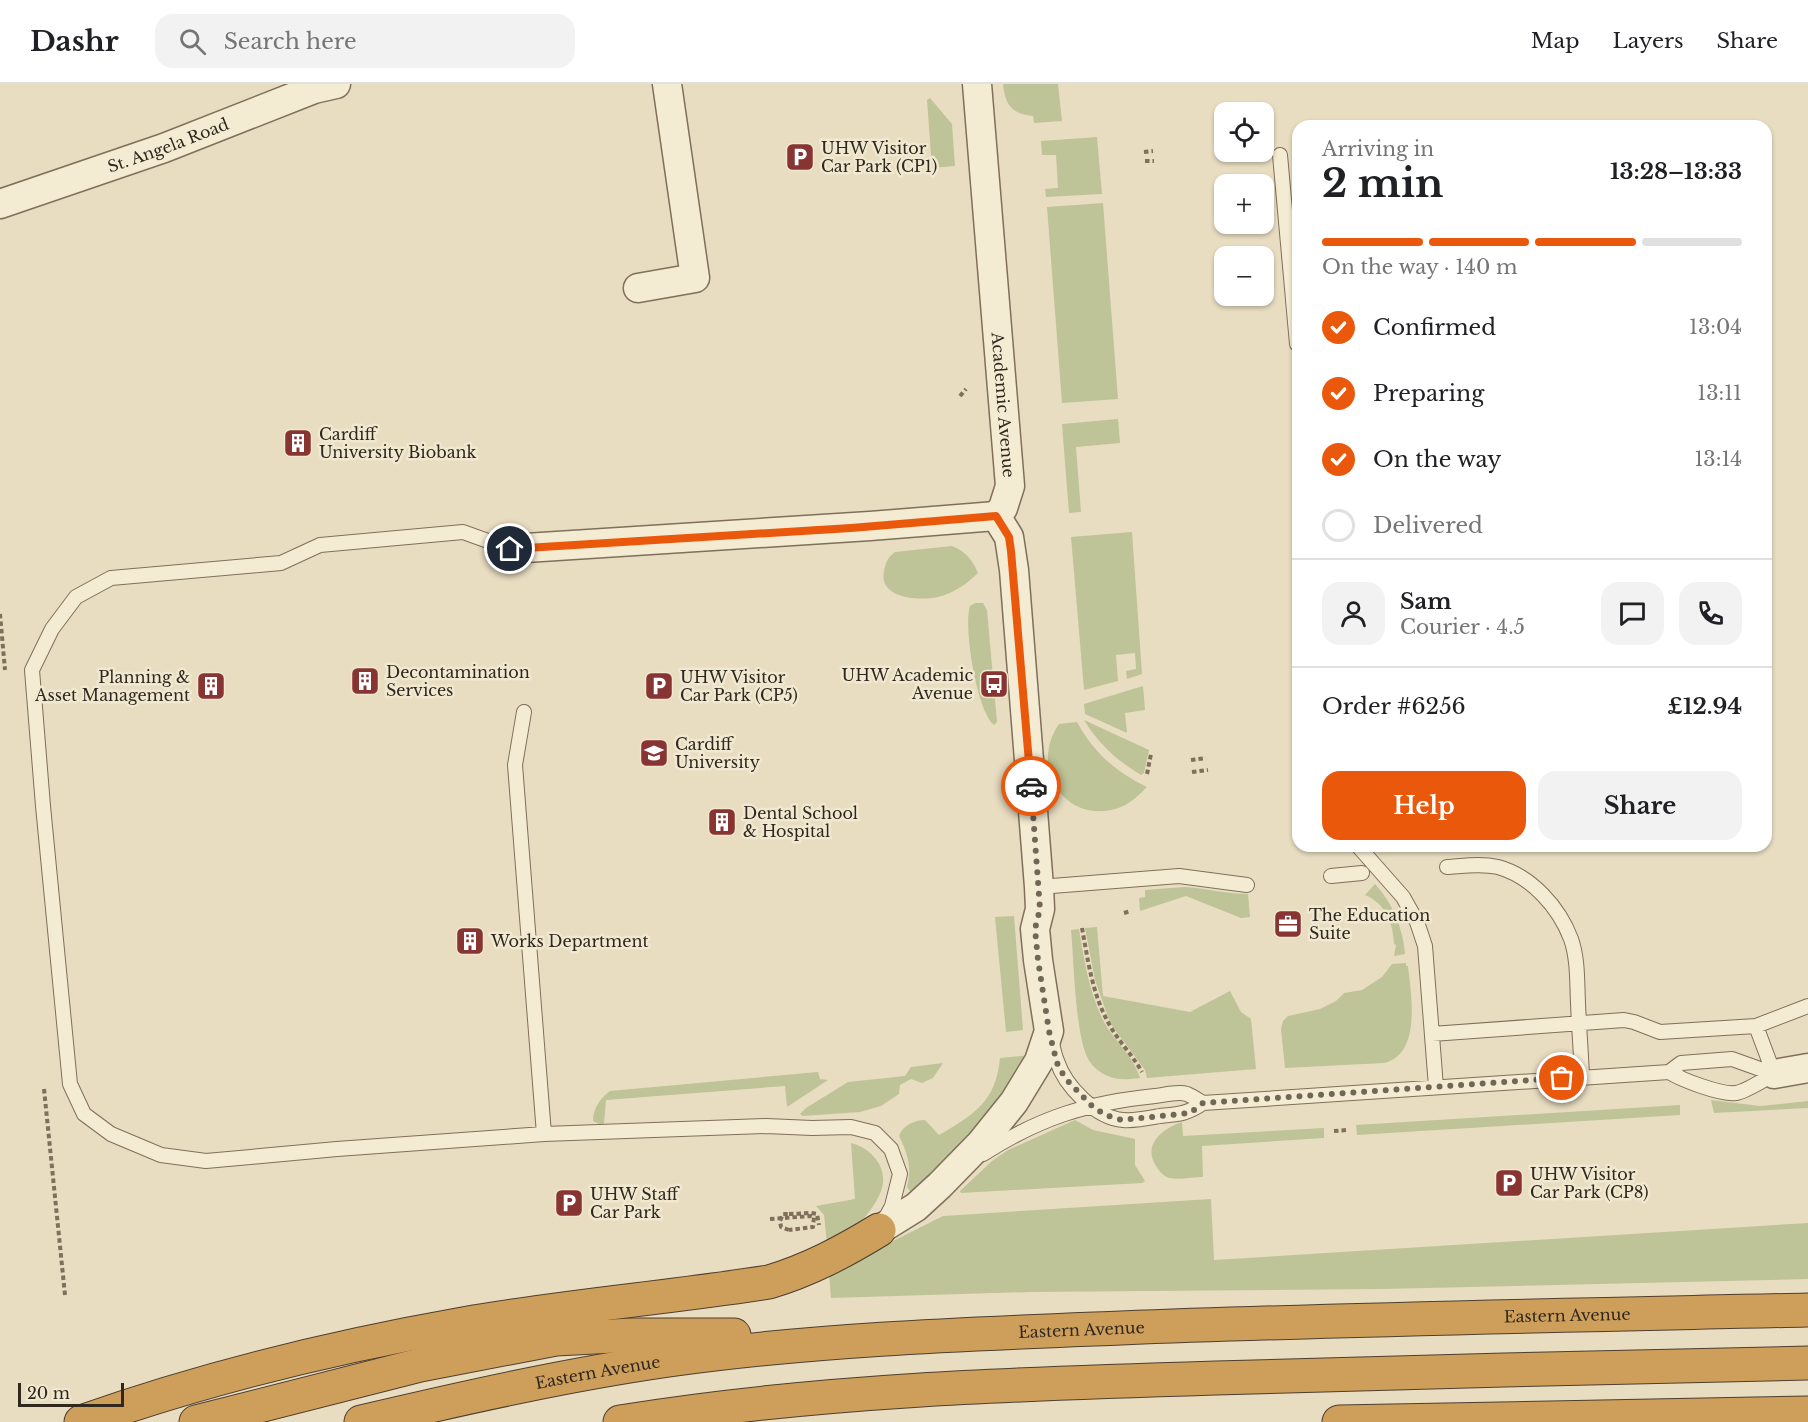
<!DOCTYPE html>
<html lang="en">
<head>
<meta charset="utf-8">
<style>
	:root { --surface:#fff; --page:#f2f2f2; --text:#202124; --muted:#757577; --line:#e0e0e0; --accent:#ea580c }
	body { margin:0; font-family:"Libre Baskerville",serif; background:var(--page); color:var(--text); height:100vh; display:flex; flex-direction:column; font-size:22px; white-space:nowrap }
	* { box-sizing:border-box; margin:0 }
	p { font-size:20px; color:var(--muted) }
	.icon { flex:none; width:33px; height:33px; fill:none; stroke:currentColor; stroke-width:2; stroke-linecap:round; stroke-linejoin:round }
	.map { position:relative; flex:1; overflow:hidden }
	.sheet { position:absolute; left:1292px; top:36px; width:480px; height:732px; display:flex; flex-direction:column; background:var(--surface); border-radius:18px; box-shadow:0 2px 4px #0004 }
	.sheet>* { flex:none }
	.tools { position:absolute; left:1214px; top:18px; display:grid; gap:12px }
	.tools a { display:grid; place-items:center; width:60px; height:60px; border-radius:12px; background:var(--surface); box-shadow:0 2px 4px #0004; font-size:30px }
	.scale { position:absolute; left:18px; bottom:15px; width:106px; box-sizing:border-box; padding-left:6px; border:3px solid #30271d; border-top:0; font-size:16px; line-height:21px; white-space:nowrap; color:#30271d; -webkit-text-stroke:4px #f0e8d0; paint-order:stroke }
	.pin { position:absolute; display:grid; place-items:center; width:51px; height:51px; color:#fff; margin:-26px; border:3px solid #fff; border-radius:50%; box-shadow:0 2px 6px #0007 }
	.courier { position:absolute; display:grid; place-items:center; width:60px; height:60px; margin:-30px; border:4px solid #ea580c; border-radius:50%; background:#fff; color:#222; box-shadow:0 2px 8px #0007 }
	.head em { font-style:normal; font-weight:700 }
	.head div { display:flex; flex-direction:column-reverse }
	.head { display:flex; align-items:center; justify-content:space-between; height:102px; padding:0 30px }
	h1 { font-size:39px; font-weight:700; line-height:45px }
	.bar { display:grid; grid-template-columns:repeat(4,1fr); gap:9px 6px; align-content:center; height:72px; padding:0 30px }
	.bar i { height:8px; border-radius:4px; background:var(--line) }
	.bar .current { background:var(--accent) }
	.bar p { grid-column:span 4 }
	.line { display:flex; align-items:center; gap:15px; padding:0 30px; border-top:2px solid var(--line) }
	.line div { flex:1 }
	.round { display:grid; place-items:center; flex:none; width:63px; height:63px; border-radius:18px; background:var(--page) }
	ol { padding:0 30px; list-style:none }
	li { display:flex; align-items:center; gap:18px; height:66px }
	li p { margin-inline-start:auto }
	li .icon { padding:6px; border-radius:50%; background:var(--accent); color:#fff; stroke-width:4 }
	li:last-child { color:var(--muted) }
	li i { width:33px; height:33px; border:3px solid var(--line); border-radius:50% }
	.primary-button { display:flex; gap:12px; margin-top:auto; padding:12px 30px }
	.primary-button a { flex:1; height:69px; border-radius:18px; background:var(--accent); color:#fff; font-size:24px; font-weight:700; line-height:69px; text-align:center }
	.primary-button a+a { background:var(--page); color:var(--text) }
	header { display:flex; align-items:center; gap:36px; box-sizing:border-box; height:84px; padding:0 30px; background:var(--surface); border-bottom:2px solid var(--line) }
	header strong { font-size:28px }
	nav { display:flex; gap:33px; margin-inline-start:auto; font-size:21px }
	.search { width:420px; height:54px; background:var(--page); display:flex; align-items:center; gap:15px; box-sizing:border-box; padding:0 21px; border-radius:18px; color:var(--muted); font-size:22px }
	.map>svg:first-child { display:block }
</style>
</head>
<body>
<header>
<strong>Dashr</strong>
<div class="search"><svg class="icon" aria-label="search" viewBox="0 0 24 24"><circle cx="10" cy="10" r="6"/><path d="M15 15l6 6"/></svg>Search here</div>
<nav><a>Map</a><a>Layers</a><a>Share</a></nav>
</header>
<div class="map">
<svg width="1808" height="1338" viewBox="0 0 1808 1338">
	<rect width="100%" height="100%" fill="#e8ddc1"/>
	<path fill="#bec497" d="M1003 0H1058L1062 37 1034 39 1033 32C1012 30 1005 21 1003 0Z
		M930 14 952 40 955 82 932 84 927 16Z
		M1097 53 1102 110 1046 113 1045 105 1058 104 1056 71H1042L1041 57Z
		M1103 119 1118 315 1062 319 1047 123Z
		M1118 335 1120 359 1076 363 1081 428 1069 429 1062 340Z
		M1132 448 1142 590 1127 595 1126 587 1136 585 1135 569 1116 571 1118 597 1084 606 1071 453Z
		M952 462C966 468 972 475 978 489 967 500 952 510 938 513 920 517 878 515 884 487 886 478 887 474 895 468Z
		M975 519H983L987 526 997 638 994 641C977 628 963 542 970 522Z
		M1143 602 1145 626 1125 629 1127 649 1085 630 1084 620Z
		M1084 636 1149 666 1144 689 1141 691C1116 676 1099 660 1084 636Z
		M1077 638C1094 669 1116 688 1147 703 1139 711 1131 719 1121 723 1067 744 1028 684 1059 640Z
		M1375 800C1393 819 1403 845 1405 870L1394 872 1396 861 1394 860C1393 839 1386 820 1365 811Z
		M1184 803C1206 804 1226 810 1248 810L1250 833 1241 834 1186 812 1140 827 1139 814 1145 813V806Z
		M1014 832 1023 946 1006 948 995 833Z
		M1097 843 1103 912 1190 928 1230 907 1241 928 1251 935 1256 985 1147 994 1145 986 1113 943 1108 933 1095 896 1085 844Z
		M1079 845C1084 875 1089 908 1103 936 1113 956 1134 972 1140 994 1130 995 1118 997 1108 992 1102 990 1094 984 1090 978 1075 958 1074 874 1071 846Z
		M1406 879V882H1408C1411 910 1422 970 1384 979L1285 984 1281 945 1283 937 1288 932 1320 925 1336 917 1344 909 1362 906 1382 893 1392 880Z
		M1031 971 1000 1023 915 1107H910L907 1103C912 1084 908 1070 899 1052 902 1042 914 1036 925 1036L939 1051C975 1030 996 1017 1000 974Z
		M943 979 933 994 922 999 911 995 900 1001 899 1010 881 1022 860 1028 803 1032 800 1030 806 1024 848 998 905 992 911 983Z
		M818 988 820 995 828 996 787 1023 785 1002 606 1016 604 1039 601 1041 593 1037C593 1025 600 1014 610 1007Z
		M1711 1016 1760 1022 1808 1017V1024L1714 1029Z
		M1680 1021V1031L1357 1051 1356 1041Z
		M1075 1036 1093 1046 1135 1055V1081L1145 1097 1142 1099 961 1109 960 1107 992 1077 1008 1066Z
		M1182 1038 1183 1052 1324 1044V1054L1202 1062 1203 1093C1193 1093 1180 1096 1170 1094 1164 1093 1159 1087 1156 1082 1142 1061 1163 1044 1182 1038Z
		M851 1059C871 1064 888 1083 882 1104 880 1113 871 1126 865 1133 855 1145 840 1151 827 1159L824 1131 816 1122 855 1115Z
		M1211 1115 1214 1176 1808 1139V1195L1383 1205 1030 1208 831 1214 829 1189 943 1132Z"/>
	<g fill="none" stroke-linecap="round" stroke-linejoin="round">
		<g stroke="#7f6f5b" stroke-width="16">
			<path id="lane" d="M1280 71 1297 260
				M510 465 463 448 320 461 281 479 111 494 76 513 52 545 32 586 43 722 70 1000 84 1030 111 1050 161 1071 206 1077 337 1065 544 1050 766 1042 812 1044 851 1043 875 1049 891 1065 900 1090 892 1122 884 1137
				M524 628 515 681 544 1050
				M1358 762 1403 813 1417 838 1425 862 1436 1003
				M1447 783C1463 782 1481 779 1498 783 1531 792 1559 823 1571 855 1578 875 1577 898 1578 919 1579 944 1581 968 1582 993
				M1331 792 1362 789
				M1039 803 1179 792 1247 801
				M1756 942 1808 922
				M1432 950 1624 936 1634 938 1660 948 1756 942 1774 990
				M1051 955C1053 962 1054 970 1057 977 1065 1002 1096 1034 1123 1036 1135 1037 1149 1034 1160 1032 1179 1030 1187 1030 1203 1019L1669 988 1681 979 1732 975 1774 990
				M1669 988C1682 996 1721 1011 1736 1009 1745 1008 1765 995 1774 990
				M983 1070C1041 1033 1087 1019 1155 1012 1164 1011 1178 1007 1187 1010 1192 1012 1198 1016 1203 1019"/>
		</g>
		<g stroke="#7f6f5b" stroke-width="31">
			<g id="street">
				<path id="s1" d="M977 0 1010 402 1003 424 996 432"/>
				<path id="s2" d="M0 120 164 64 314 5 336 0"/>
				<path d="M638 204 695 194 667 0"/>
				<path d="M510 465 870 442 996 432"/>
				<path d="M1774 990 1808 984"/>
				<path d="M879 1146 916 1123 940 1101 981 1059 1014 1018 1039 977 1049 947 1038 876 1035 845 1040 825 1039 803 1014 486 1009 453 996 432"/>
			</g>
		</g>
		<g stroke="#4d3e2f" stroke-width="35">
			<g id="highway">
				<path d="M81 1338C205 1294 333 1263 463 1240 564 1222 667 1214 769 1198 809 1186 843 1168 879 1146"/>
				<path d="M196 1338 420 1281 556 1255 633 1251H734"/>
				<path id="s3" d="M361 1338C463 1314 565 1291 669 1276 819 1255 970 1250 1121 1244 1350 1235 1579 1231 1808 1226"/>
				<path d="M620 1338C818 1306 1016 1300 1216 1294 1413 1288 1611 1283 1808 1279"/>
				<path d="M1339 1338 1808 1329"/>
			</g>
		</g>
		<path stroke="#7f6f5b" stroke-width="4" stroke-dasharray="4.5 3" stroke-linecap="butt" d="M1144 68 1153 67
			M1145 77H1154
			M960 312 966 305
			M0 530 5 586
			M1191 676 1206 674
			M1192 688 1208 686
			M1147 690 1151 670
			M1124 829 1131 827
			M1082 844C1088 876 1092 909 1108 938 1117 956 1132 970 1142 988
			M44 1005 65 1211
			M1334 1047 1347 1046
			M789 1130 811 1129 817 1130 819 1141
			M770 1135 811 1132 814 1133 813 1143 789 1146"/>
		<use href="#lane" stroke="#f4ebd3" stroke-width="14"/>
		<use href="#street" stroke="#f4ebd3" stroke-width="28"/>
		<use href="#highway" stroke="#ce9e5b" stroke-width="33"/>
		<path stroke="#7f6f5b" stroke-width="4" stroke-dasharray="4.5 3" stroke-linecap="butt" d="M789 1146 781 1143 780 1137 783 1130H789"/>
	</g>
	<g fill="none" stroke-linecap="round" stroke-linejoin="round">
		<path stroke="#706756" stroke-width="6" stroke-dasharray="0 10.8" d="M1031 702 1040 825 1035 845 1038 876 1049 947 1057 979 1065 994 1091 1021 1105 1031 1122 1036 1190 1029 1203 1019 1562 994"/>
		<path stroke="#ea580c" stroke-width="8" d="M510 465 851 444 996 432 1009 453 1011 467 1031 702"/>
	</g>
	<defs>
		<g id="parking-square" transform="scale(1.5)"><rect x="-9" y="-9" width="18" height="18" rx="4" fill="#873432" stroke="#f0e8d0"/><path d="M-3.5-5.5H1a3.5 3.5 0 0 1 0 7H-1V5.5H-3.5ZM-1-3.4V-.6H.8a1.4 1.4 0 0 0 0-2.8Z" fill="#fff"/></g>
		<g id="building-square" transform="scale(1.5)"><rect x="-9" y="-9" width="18" height="18" rx="4" fill="#873432" stroke="#f0e8d0"/><path d="M-4-6H4V6H1V3H-1V6H-4ZM-2.5-4.3h1.7v1.8h-1.7ZM.8-4.3h1.7v1.8H.8ZM-2.5-1h1.7V.8h-1.7ZM.8-1h1.7V.8H.8Z" fill="#fff"/></g>
		<g id="bus-square" transform="scale(1.5)"><rect x="-9" y="-9" width="18" height="18" rx="4" fill="#873432" stroke="#f0e8d0"/><path d="M-5-6H5V4H4V6H2V4H-2V6H-4V4H-5ZM-3.5-4V0h7V-4ZM-3.5 1.2v1.5H-2V1.2ZM2 1.2v1.5H3.5V1.2Z" fill="#fff"/></g>
		<g id="university-square" transform="scale(1.5)"><rect x="-9" y="-9" width="18" height="18" rx="4" fill="#873432" stroke="#f0e8d0"/><path d="M0-5L7-2L0 1L-7-2ZM-4 1L0 2.5L4 1V4Q0 6-4 4Z" fill="#fff"/></g>
		<g id="office-square" transform="scale(1.5)"><rect x="-9" y="-9" width="18" height="18" rx="4" fill="#873432" stroke="#f0e8d0"/><path d="M-6-3h4V-5.5h4V-3h4V5H-6ZM-1-4.5V-3h2v-1.5ZM-6 0V1H6V0Z" fill="#fff"/></g>
	</defs>
	<g fill-rule="evenodd">
		<use href="#parking-square" x="800" y="73"/>
		<use href="#building-square" x="298" y="359"/>
		<use href="#building-square" x="365" y="597"/>
		<use href="#bus-square" x="994" y="600"/>
		<use href="#building-square" x="211" y="602"/>
		<use href="#parking-square" x="659" y="602"/>
		<use href="#university-square" x="654" y="669"/>
		<use href="#building-square" x="722" y="738"/>
		<use href="#office-square" x="1288" y="840"/>
		<use href="#building-square" x="470" y="857"/>
		<use href="#parking-square" x="1509" y="1099"/>
		<use href="#parking-square" x="569" y="1119"/>
	</g>
	<g text-anchor="middle" stroke-width="5" stroke-linejoin="round" paint-order="stroke">
		<g font-size="16" fill="#30271d" stroke="#f0e8d0">
			<text dy="6" stroke="none"><textPath href="#s2" startOffset="178">St. Angela Road</textPath></text>
			<text dy="6" stroke="none"><textPath href="#s1" startOffset="322">Academic Avenue</textPath></text>
			<text dy="6" stroke="none"><textPath href="#s3" startOffset="1214">Eastern Avenue</textPath></text>
			<text dy="6" stroke="none"><textPath href="#s3" startOffset="728">Eastern Avenue</textPath></text>
			<text dy="6" stroke="none"><textPath href="#s3" startOffset="242">Eastern Avenue</textPath></text>
		</g>
		<g font-size="16" fill="#30271d" stroke="#f0e8d0" text-anchor="start">
			<text x="821" y="70">UHW Visitor<tspan x="821" dy="18">Car Park (CP1)</tspan></text>
			<text x="319" y="356">Cardiff<tspan x="319" dy="18">University Biobank</tspan></text>
			<text x="386" y="594">Decontamination<tspan x="386" dy="18">Services</tspan></text>
			<text x="973" y="597" text-anchor="end">UHW Academic<tspan x="973" dy="18">Avenue</tspan></text>
			<text x="190" y="599" text-anchor="end">Planning &amp;<tspan x="190" dy="18">Asset Management</tspan></text>
			<text x="680" y="599">UHW Visitor<tspan x="680" dy="18">Car Park (CP5)</tspan></text>
			<text x="675" y="666">Cardiff<tspan x="675" dy="18">University</tspan></text>
			<text x="743" y="735">Dental School<tspan x="743" dy="18">&amp; Hospital</tspan></text>
			<text x="1309" y="837">The Education<tspan x="1309" dy="18">Suite</tspan></text>
			<text x="491" y="863">Works Department</text>
			<text x="1530" y="1096">UHW Visitor<tspan x="1530" dy="18">Car Park (CP8)</tspan></text>
			<text x="590" y="1116">UHW Staff<tspan x="590" dy="18">Car Park</tspan></text>
		</g>
	</g>
</svg>
<div class="tools">
<a><svg class="icon" aria-label="locate" viewBox="0 0 24 24"><circle cx="12" cy="12" r="6"/><path d="M12 2v4M12 18v4M2 12h4M18 12h4"/></svg></a>
<a>+</a>
<a>−</a>
</div>
<div class="scale">20 m</div>
<div class="pin" style="left:1562px;top:994px;background:#ea580c"><svg class="icon" aria-label="bag" viewBox="0 0 24 24"><path d="M5 8h14l-1 12H6zM9 8a3 3 0 0 1 6 0"/></svg></div>
<div class="pin" style="left:510px;top:465px;background:#1f2937"><svg class="icon" aria-label="home" viewBox="0 0 24 24"><path d="M3 11l9-7 9 7M6 9v11h12V9"/></svg></div>
<div class="courier" style="left:1031px;top:702px"><svg class="icon" aria-label="car" viewBox="0 0 24 24"><path d="M5 17H2v-5l4-1 3-4h7l3 4 3 1v5h-3M9 17h6M6 11h13"/><circle cx="7" cy="17" r="2"/><circle cx="17" cy="17" r="2"/></svg></div>
<section class="sheet">
<div class="head"><div><h1>2 min</h1><p>Arriving in</p></div><em>13:28–13:33</em></div>
<div class="bar"><i class="current"></i><i class="current"></i><i class="current"></i><i></i><p>On the way · 140 m</p></div>
<ol>
<li><svg class="icon" aria-label="check" viewBox="0 0 24 24"><path d="M5 12l5 5 9-10"/></svg>Confirmed<p>13:04</p></li>
<li><svg class="icon" aria-label="check" viewBox="0 0 24 24"><path d="M5 12l5 5 9-10"/></svg>Preparing<p>13:11</p></li>
<li><svg class="icon" aria-label="check" viewBox="0 0 24 24"><path d="M5 12l5 5 9-10"/></svg>On the way<p>13:14</p></li>
<li><i></i>Delivered</li>
</ol>
<div class="line" style="height:108px"><a class="round"><svg class="icon" aria-label="person" viewBox="0 0 24 24"><circle cx="12" cy="8" r="4"/><path d="M4 21q1-7 8-7t8 7"/></svg></a><div><b>Sam</b><p>Courier · 4.5</p></div><a class="round"><svg class="icon" aria-label="chat" viewBox="0 0 24 24"><path d="M4 5h16v11H9l-5 4z"/></svg></a><a class="round"><svg class="icon" aria-label="phone" viewBox="0 0 24 24"><path d="M5 4h4l2 5-3 2q2 4 5 5l2-3 5 2v4C11 20 4 13 5 4z"/></svg></a></div>
<div class="line" style="height:78px"><div>Order #6256</div><b>£12.94</b></div>
<div class="primary-button"><a>Help</a><a>Share</a></div>
</section>
</div>
</body>
</html>
